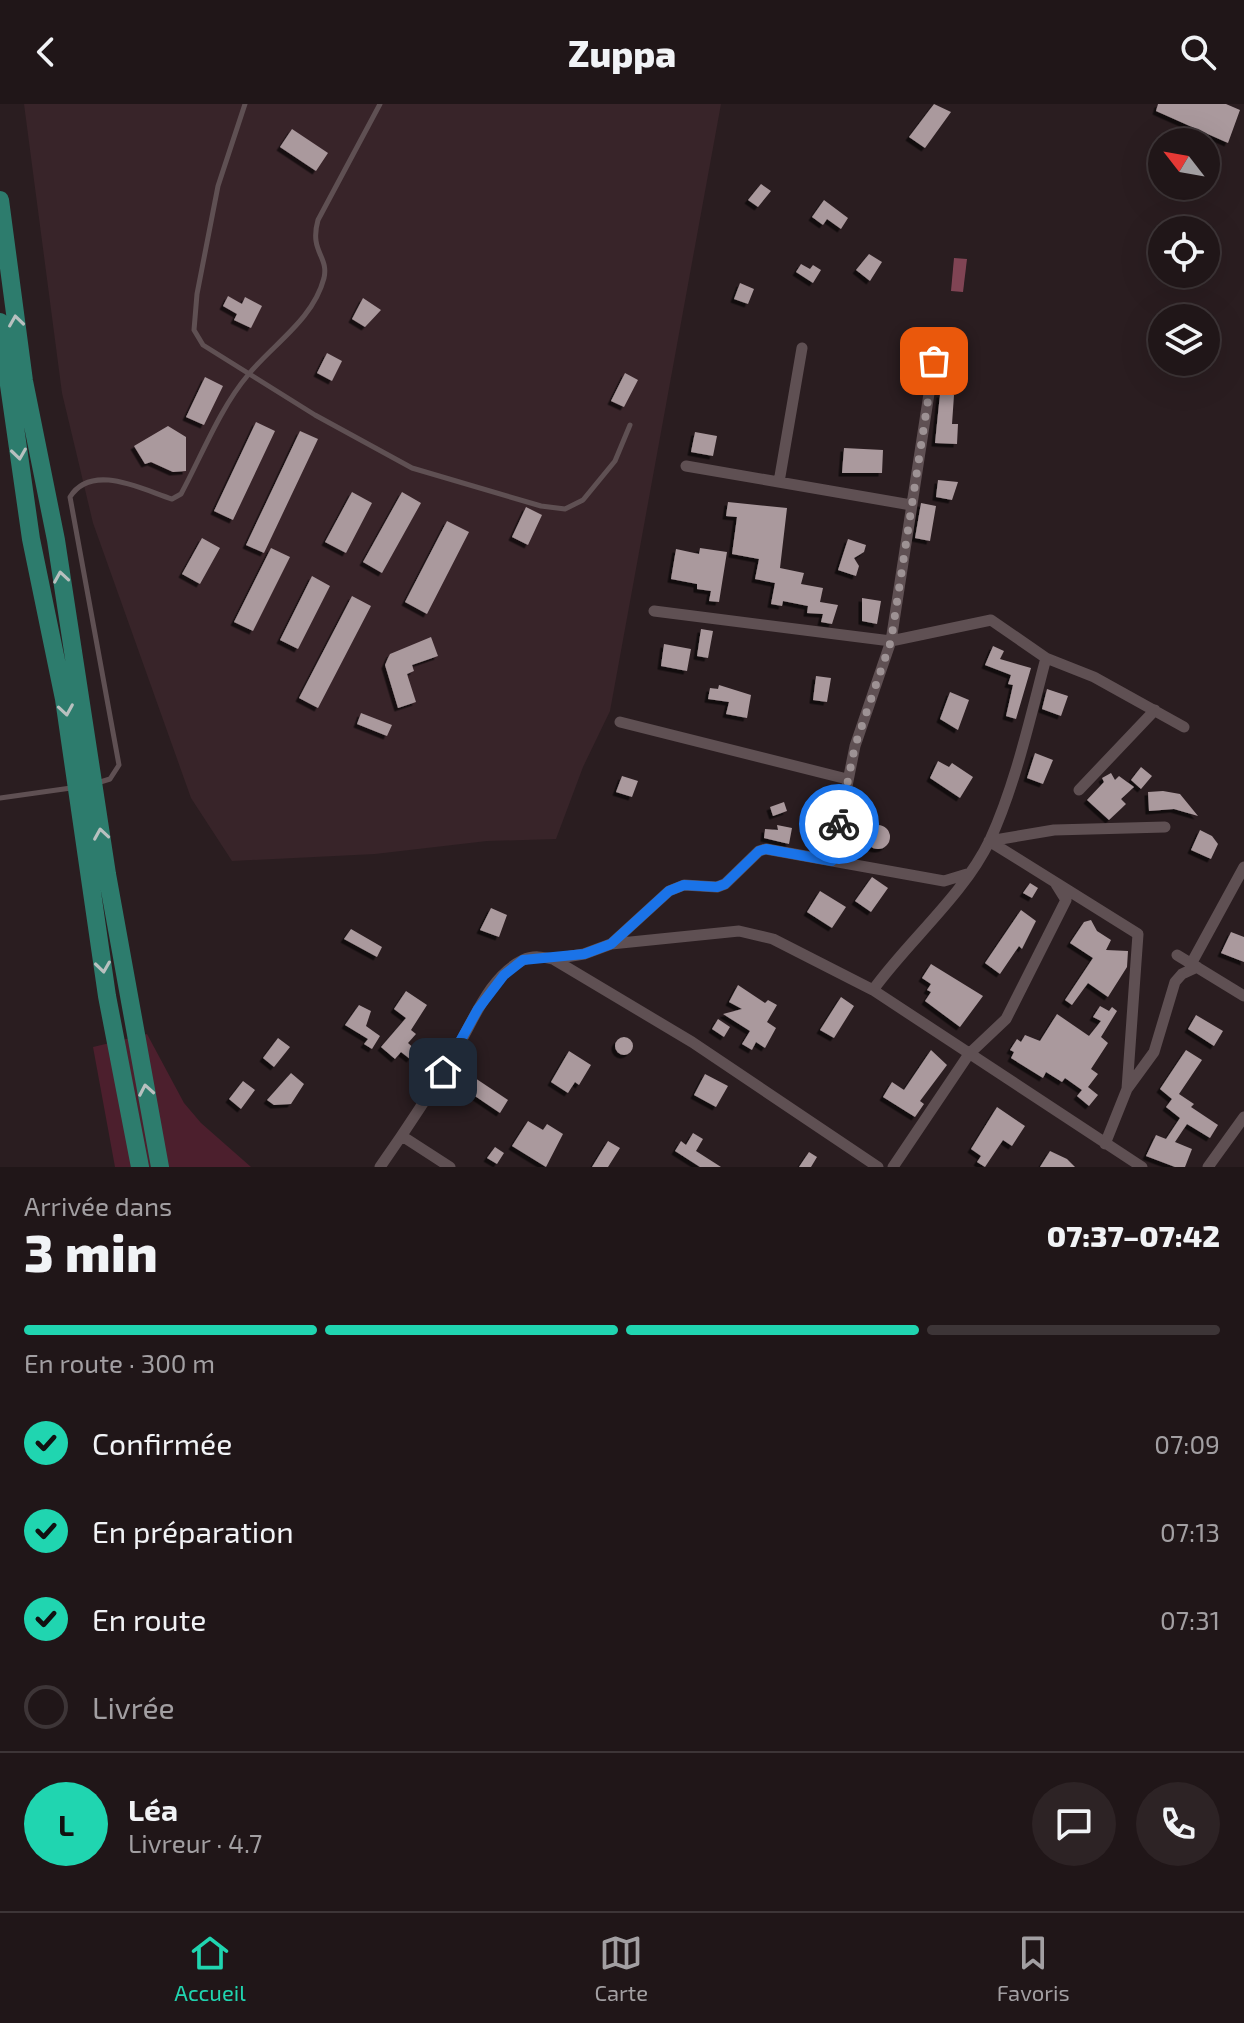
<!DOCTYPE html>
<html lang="fr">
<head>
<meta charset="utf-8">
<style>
	:root { --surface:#201618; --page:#2d2325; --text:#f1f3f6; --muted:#a29fa2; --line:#3d3537; --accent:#20d5b0 }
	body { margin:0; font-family:"Exo 2",sans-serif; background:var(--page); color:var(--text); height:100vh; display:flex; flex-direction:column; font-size:30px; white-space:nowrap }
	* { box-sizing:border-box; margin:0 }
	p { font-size:26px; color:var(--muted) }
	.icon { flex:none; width:44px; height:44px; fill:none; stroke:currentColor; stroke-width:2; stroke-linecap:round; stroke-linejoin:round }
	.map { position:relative; height:1063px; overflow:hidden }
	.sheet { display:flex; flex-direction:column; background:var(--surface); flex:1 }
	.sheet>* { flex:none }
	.needle { width:52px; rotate:301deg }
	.controls { position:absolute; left:1148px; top:24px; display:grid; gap:16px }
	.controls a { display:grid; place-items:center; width:72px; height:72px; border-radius:50%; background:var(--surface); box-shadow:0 8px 32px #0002,0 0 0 2px var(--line); font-size:40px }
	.pin { position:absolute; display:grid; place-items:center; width:68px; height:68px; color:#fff; margin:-34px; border-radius:16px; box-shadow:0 4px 12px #0006 }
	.courier { position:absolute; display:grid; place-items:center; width:80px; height:80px; margin:-40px; border:6px solid #1a73e8; border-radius:50%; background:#fff; color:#222; box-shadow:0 2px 10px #0007 }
	.head em { font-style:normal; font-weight:800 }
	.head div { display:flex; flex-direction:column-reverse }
	.head { display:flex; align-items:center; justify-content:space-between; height:136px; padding:0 24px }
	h1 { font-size:52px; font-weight:800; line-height:60px }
	.bar { display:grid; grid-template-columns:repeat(4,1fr); gap:12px 8px; align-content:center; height:96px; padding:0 24px }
	.bar i { height:10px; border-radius:6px; background:var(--line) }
	.bar .current { background:var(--accent) }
	.bar p { grid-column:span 4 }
	.line { display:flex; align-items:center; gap:20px; padding:0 24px; border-top:2px solid var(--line) }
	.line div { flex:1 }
	.round { display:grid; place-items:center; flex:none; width:84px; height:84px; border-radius:42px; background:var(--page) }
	ol { padding:0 24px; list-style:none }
	li { display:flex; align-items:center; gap:24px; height:88px }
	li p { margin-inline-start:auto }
	li .icon { padding:8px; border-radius:50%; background:var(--accent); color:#111; stroke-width:4 }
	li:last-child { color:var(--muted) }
	li i { width:44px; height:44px; border:4px solid var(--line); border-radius:50% }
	header { display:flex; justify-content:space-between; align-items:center; height:104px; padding:0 24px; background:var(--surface); font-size:36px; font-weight:800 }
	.dock { display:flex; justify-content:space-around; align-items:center; height:112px; border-top:2px solid var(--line); background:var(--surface); font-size:22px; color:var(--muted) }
	.dock a { display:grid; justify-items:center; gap:4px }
	.dock .current { color:var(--accent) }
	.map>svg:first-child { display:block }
</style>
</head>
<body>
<header><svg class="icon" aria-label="back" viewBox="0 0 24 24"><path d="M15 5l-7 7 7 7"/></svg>Zuppa<svg class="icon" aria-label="search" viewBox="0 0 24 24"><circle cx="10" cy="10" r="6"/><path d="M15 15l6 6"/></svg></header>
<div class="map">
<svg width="1244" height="1063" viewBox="0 0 1244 1063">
	<defs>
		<filter id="shadow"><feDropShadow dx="-3.5" dy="3.5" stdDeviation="0" flood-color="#0009"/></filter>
	</defs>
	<rect width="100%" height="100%" fill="#2a1d20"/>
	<path fill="#382429" d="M24 0H721L610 607 583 663 556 735 487 737 375 750 232 757 191 694 93 419 62 289Z"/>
	<path fill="#4c1f2d" d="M147 930 184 999 201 1019 251 1063H115L93 943Z"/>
	<path fill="#804454" d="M954 154 967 155 963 188 951 187Z"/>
	<path fill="#aa999d" filter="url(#shadow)" d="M934 0 951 8 925 44 909 33Z
		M1158 0H1226L1240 6 1228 39 1156 7Z
		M292 25 328 49 316 67 280 43Z
		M761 80 771 87 758 103 748 96Z
		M824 96 848 114 841 125 827 115 823 121 812 113Z
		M869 150 882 158 870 177 856 166Z
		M801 160 810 165 813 161 821 166 813 179 796 168Z
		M740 179 754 185 748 200 734 195Z
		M228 192 242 200 245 193 262 202 251 224 234 216 237 210 223 202Z
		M363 194 381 206 365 223 352 215Z
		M327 249 342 257 332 277 317 269Z
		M625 269 638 276 624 303 611 297Z
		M205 273 223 282 204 321 186 313Z
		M940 290 954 291 952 320H958L957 340 935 339Z
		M256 318 275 327 233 416 214 407Z
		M168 322 186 333V367L173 368 151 358 145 360 134 342Z
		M300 327 318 335 264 449 246 441Z
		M695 328 717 332 713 352 691 348Z
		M844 344 883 346 882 369H842Z
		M938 376 958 378 952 396 936 393Z
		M352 388 372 399 346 449 325 438Z
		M402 388 421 399 382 469 363 458Z
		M728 398 787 404 780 464 804 469 801 480 823 484 820 498 838 501 832 520 821 518 823 510 807 509 808 502 783 497 782 502 771 500 775 479 755 475 759 455 732 450 737 413 726 412Z
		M921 399 936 402 930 437 915 434Z
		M526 403 542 411 528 441 512 433Z
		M447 417 469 428 427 510 405 498Z
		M202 434 220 444 200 480 182 470Z
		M848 435 866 441 864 448 854 454 859 462 856 472 838 466Z
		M271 444 290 453 253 527 234 518Z
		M700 444 727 448 719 498 709 497 711 487 697 485V480L671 475 676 445 699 450Z
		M312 472 330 482 298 545 280 536Z
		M352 492 371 502 318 604 299 594Z
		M862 494 881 497 877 520 862 517Z
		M701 525 713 527 708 554 697 552Z
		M431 533 438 552 412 561 414 567 407 570 416 598 398 604 385 561 388 554 390 550Z
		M664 540 691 545 687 567 661 562Z
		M993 542 1004 547 1000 555 1031 564 1016 615 1006 612 1013 581 1008 580 1011 571 985 561Z
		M816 572 831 574 827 598 813 596Z
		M719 581 751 591 747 614 726 610 729 598 708 595 710 584 718 585Z
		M1047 585 1068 592 1061 612 1042 605Z
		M950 588 969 596 958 626 940 615Z
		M361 609 392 621 387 632 357 620Z
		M1035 649 1053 656 1043 680 1027 674Z
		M938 657 949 663 952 659 973 673 960 694 930 674Z
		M1141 663 1152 672 1141 685 1131 676Z
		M1111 669 1115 676 1119 672 1134 683 1121 695 1126 700 1109 716 1087 696 1104 678 1102 674Z
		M622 672 638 677 632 693 616 688Z
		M1163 687 1180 690 1198 712 1174 705 1149 707 1148 688Z
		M784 698 787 707 773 712 770 703Z
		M860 701 874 703 873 713 859 711Z
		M777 721 792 724 789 740 764 734 765 725 778 726Z
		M866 733a12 12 0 1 1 24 0a12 12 0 1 1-24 0Z
		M1200 726 1212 732 1218 740 1211 755 1191 746Z
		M872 773 888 784 871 808 855 797Z
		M1030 779 1038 784 1032 794 1023 789Z
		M820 787 846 803 832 824 807 808Z
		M491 804 507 811 499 833 480 826Z
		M1021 806 1036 817 1022 845 1019 842 1000 870 985 859Z
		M1091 816 1097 827 1111 836 1106 846 1128 847 1127 863 1108 893 1088 879 1072 901 1065 896 1093 854 1070 839 1084 818Z
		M351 825 382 843 377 853 344 835Z
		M1231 828 1244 833V858L1221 849Z
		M931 860 983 892 960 923 925 897 931 888 927 886 931 880 922 874Z
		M738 881 765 899 768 896 777 901 767 918 776 924 765 944 756 938 752 946 742 940 750 927 723 910 742 905 729 898Z
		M406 887 427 901 411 926 416 930 408 939 417 947 410 955 401 948 395 955 381 943 406 914 394 905Z
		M841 893 854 902 834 934 820 926Z
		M359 901 371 907 366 922 380 932 372 945 364 940 368 935 345 921Z
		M1100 902 1109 907 1112 903 1117 907 1101 933 1108 939 1091 965 1098 970 1088 983 1098 991 1089 1002 1077 992 1082 986 1065 974 1062 978 1046 968 1043 974 1011 954 1014 948 1010 946 1017 935 1021 938 1025 931 1040 937 1057 910 1089 932 1101 917 1093 913Z
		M1196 911 1223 927 1214 942 1188 925Z
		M718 915 730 923 724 933 712 925Z
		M615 942a9 9 0 1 1 18 0a9 9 0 1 1-18 0Z
		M278 934 290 943 274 963 263 954Z
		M931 946 947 961 920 997 924 1000 915 1013 883 993 892 978 904 986Z
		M1186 946 1202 956 1179 990 1194 1000 1191 1003 1218 1021 1210 1034 1187 1020 1175 1038 1192 1045 1185 1063H1175L1146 1052 1156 1031 1166 1035 1180 1014 1166 1003 1172 995 1160 985Z
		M569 947 591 961 579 981 575 978 568 989 551 978Z
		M291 969 304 980 291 1000 274 1001 267 996Z
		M705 970 728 982 716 1003 694 991Z
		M475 974 508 996 500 1009 466 986Z
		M243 977 255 986 241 1005 229 995Z
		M997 1003 1025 1022 1012 1042 1003 1036 985 1063 977 1058 981 1052 971 1045Z
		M528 1017 543 1026 547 1020 563 1030 546 1063 512 1042Z
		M693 1029 703 1035 696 1047 721 1063H700L675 1047 681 1037 686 1041Z
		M608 1037 620 1044 608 1063H592Z
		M495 1043 504 1049 497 1060 487 1054Z
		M1050 1047 1067 1055 1075 1063H1040Z
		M809 1048 817 1053 811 1063H799Z"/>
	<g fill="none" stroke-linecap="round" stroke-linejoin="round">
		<path stroke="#5f5053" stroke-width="5" d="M245 0 218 82 197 190 194 226 203 241 315 311 412 364 541 402 565 405 583 396 615 357 630 321
			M97 679 110 675 119 661 70 393C92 358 143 386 172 395L181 390C202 351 220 304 248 271 273 240 313 216 324 174 329 152 309 148 318 116L380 0
			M0 694 71 684"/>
		<path stroke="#5f5053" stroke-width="11" d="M686 362 911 401
			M779 378 802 244
			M654 507 891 537 991 516 1046 554 1094 573 1184 623
			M620 618 847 675
			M1079 686 1155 606
			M989 737 1138 830 1127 985 1105 1040
			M989 737 1054 726 1165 723
			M832 757 855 642 891 537 934 257
			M611 840 669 787 684 781 717 783 725 780 759 747 766 745 944 777 967 770
			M1177 851 1244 892
			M553 855 584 850 611 840 739 827 773 835 873 886 1142 1063
			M1191 860 1244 763
			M873 886C909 836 963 792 990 736 1016 679 1030 614 1046 554
			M1127 985 1154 948 1175 878 1182 870 1197 863
			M402 1032 450 1063
			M380 1063C406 1026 431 988 454 949 473 919 488 873 523 856 533 851 543 853 553 855L692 938 878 1063
			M893 1063 969 950 1006 915 1066 796 1056 780
			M1208 1063 1244 1013"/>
		<path stroke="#2d7c6d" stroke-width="18" d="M0 96 24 277 56 436 107 770 160 1063
			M0 218 31 435 64 595 107 892 140 1063"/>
	</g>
	<defs><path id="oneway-chevron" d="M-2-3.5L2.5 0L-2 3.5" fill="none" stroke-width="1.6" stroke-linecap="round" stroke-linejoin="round" transform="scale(2)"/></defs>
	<g stroke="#b8c0bf">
		<use href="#oneway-chevron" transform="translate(16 217) rotate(-98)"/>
		<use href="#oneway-chevron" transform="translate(19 350) rotate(82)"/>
		<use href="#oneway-chevron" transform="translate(61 473) rotate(-99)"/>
		<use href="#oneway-chevron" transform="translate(66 606) rotate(81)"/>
		<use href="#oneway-chevron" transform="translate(101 730) rotate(-99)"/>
		<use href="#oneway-chevron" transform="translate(103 863) rotate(82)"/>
		<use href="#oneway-chevron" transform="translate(146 986) rotate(-100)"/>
	</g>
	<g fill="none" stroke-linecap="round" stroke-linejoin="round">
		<path stroke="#9d9294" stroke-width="8" stroke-dasharray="0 14.4" d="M839 720 855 642 891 537 934 257"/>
		<path stroke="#1a73e8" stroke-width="10" d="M443 968 478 905 504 871 523 856 584 850 611 840 669 787 684 781 717 783 725 780 759 747 766 745 832 757 839 720"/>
	</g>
</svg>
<div class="controls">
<a><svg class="needle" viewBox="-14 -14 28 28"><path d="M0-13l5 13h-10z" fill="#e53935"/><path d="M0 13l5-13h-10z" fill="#a29fa2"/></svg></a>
<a><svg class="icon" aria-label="locate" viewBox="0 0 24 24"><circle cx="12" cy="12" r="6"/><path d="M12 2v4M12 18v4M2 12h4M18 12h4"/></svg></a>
<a><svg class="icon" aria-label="layers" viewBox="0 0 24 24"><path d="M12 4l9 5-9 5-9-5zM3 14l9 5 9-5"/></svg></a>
</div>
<div class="pin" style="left:934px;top:257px;background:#ea580c"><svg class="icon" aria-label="bag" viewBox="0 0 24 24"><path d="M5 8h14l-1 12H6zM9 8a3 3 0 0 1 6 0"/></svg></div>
<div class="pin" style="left:443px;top:968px;background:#1f2937"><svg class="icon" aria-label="home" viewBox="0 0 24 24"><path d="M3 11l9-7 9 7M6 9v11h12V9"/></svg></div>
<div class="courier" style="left:839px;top:720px"><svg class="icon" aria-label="bike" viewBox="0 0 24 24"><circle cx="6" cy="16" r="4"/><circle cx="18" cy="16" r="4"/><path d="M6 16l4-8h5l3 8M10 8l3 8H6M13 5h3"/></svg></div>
</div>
<section class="sheet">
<div class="head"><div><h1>3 min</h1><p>Arrivée dans</p></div><em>07:37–07:42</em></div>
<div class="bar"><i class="current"></i><i class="current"></i><i class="current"></i><i></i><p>En route · 300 m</p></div>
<ol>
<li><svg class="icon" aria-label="check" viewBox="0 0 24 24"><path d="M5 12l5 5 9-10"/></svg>Confirmée<p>07:09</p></li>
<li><svg class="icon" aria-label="check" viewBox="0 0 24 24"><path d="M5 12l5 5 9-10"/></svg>En préparation<p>07:13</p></li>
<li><svg class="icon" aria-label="check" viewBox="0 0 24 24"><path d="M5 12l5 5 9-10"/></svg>En route<p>07:31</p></li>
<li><i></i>Livrée</li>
</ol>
<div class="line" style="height:144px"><b class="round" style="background:var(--accent);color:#111">L</b><div><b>Léa</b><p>Livreur · 4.7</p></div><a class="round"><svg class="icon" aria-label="chat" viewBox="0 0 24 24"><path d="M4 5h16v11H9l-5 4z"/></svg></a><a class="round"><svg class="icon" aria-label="phone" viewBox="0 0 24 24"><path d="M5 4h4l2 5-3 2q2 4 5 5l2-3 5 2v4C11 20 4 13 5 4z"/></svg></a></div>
</section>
<nav class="dock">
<a class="current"><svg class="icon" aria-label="home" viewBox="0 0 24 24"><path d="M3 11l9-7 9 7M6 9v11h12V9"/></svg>Accueil</a>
<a><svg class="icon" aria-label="map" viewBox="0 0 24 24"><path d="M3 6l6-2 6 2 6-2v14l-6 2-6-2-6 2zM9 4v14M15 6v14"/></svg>Carte</a>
<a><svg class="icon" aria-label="saved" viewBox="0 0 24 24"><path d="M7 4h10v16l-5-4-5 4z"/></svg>Favoris</a>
</nav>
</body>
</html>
